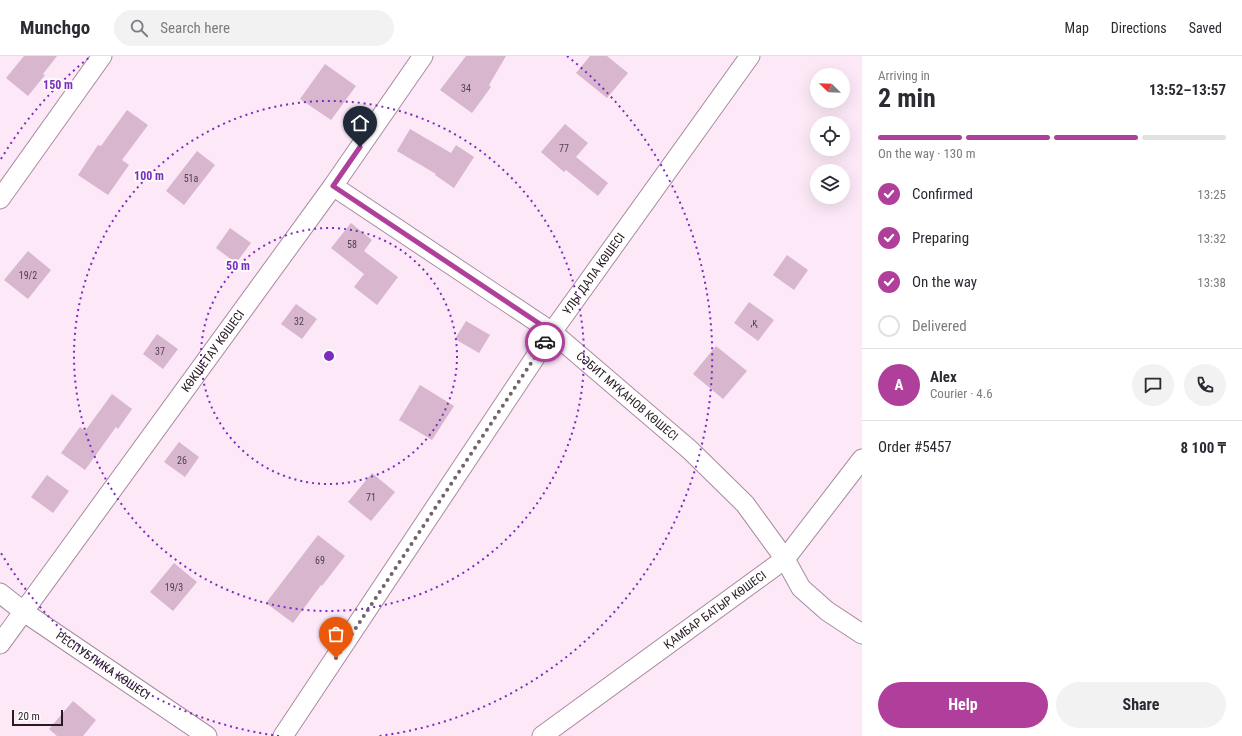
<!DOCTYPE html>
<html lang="en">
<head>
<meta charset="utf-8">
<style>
	:root { --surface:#fff; --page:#f2f2f3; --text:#2b2b33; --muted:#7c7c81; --line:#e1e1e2; --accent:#b03f9b }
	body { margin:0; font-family:"Roboto Condensed",sans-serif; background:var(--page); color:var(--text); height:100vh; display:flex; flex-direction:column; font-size:15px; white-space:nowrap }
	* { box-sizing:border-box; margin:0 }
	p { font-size:13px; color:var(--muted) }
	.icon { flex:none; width:22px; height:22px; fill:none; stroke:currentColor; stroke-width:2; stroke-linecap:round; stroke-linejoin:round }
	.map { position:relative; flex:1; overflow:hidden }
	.drawer { display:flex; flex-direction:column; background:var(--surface); width:380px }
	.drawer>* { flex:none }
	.needle { width:26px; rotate:293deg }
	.tools { position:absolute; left:810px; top:12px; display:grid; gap:8px }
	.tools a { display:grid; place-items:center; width:40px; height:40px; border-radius:50%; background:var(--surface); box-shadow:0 4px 16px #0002; font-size:20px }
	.scale { position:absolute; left:12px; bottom:10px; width:51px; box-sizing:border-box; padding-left:4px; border:2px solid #261a23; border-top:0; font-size:11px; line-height:14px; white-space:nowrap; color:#261a23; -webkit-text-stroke:3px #fcfcfc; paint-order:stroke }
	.pin { position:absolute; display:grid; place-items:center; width:34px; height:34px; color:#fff; margin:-41px -17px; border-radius:50% 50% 50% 0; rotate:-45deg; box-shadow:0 0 4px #0007 }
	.pin .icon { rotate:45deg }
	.courier { position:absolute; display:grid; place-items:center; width:40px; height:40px; margin:-20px; border:3px solid #b03f9b; border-radius:50%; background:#fff; color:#222; box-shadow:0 1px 5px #0007 }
	.summary em { font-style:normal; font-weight:700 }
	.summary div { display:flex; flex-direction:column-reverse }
	.summary { display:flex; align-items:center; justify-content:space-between; height:68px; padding:0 16px }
	h1 { font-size:26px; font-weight:700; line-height:30px }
	.bar { display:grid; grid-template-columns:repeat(4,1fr); gap:6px 4px; align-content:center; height:48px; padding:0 16px }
	.bar i { height:5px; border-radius:3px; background:var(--line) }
	.bar .on { background:var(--accent) }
	.bar p { grid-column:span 4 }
	.line { display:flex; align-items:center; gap:10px; padding:0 16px; border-top:1px solid var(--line) }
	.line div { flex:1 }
	.round { display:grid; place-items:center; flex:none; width:42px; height:42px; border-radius:21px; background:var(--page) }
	ol { padding:0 16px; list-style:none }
	li { display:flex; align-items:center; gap:12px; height:44px }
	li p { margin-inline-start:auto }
	li .icon { padding:4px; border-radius:50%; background:var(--accent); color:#fff; stroke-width:4 }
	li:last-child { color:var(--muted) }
	li i { width:22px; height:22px; border:2px solid var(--line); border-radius:50% }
	.action { display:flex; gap:8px; margin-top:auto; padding:8px 16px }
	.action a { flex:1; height:46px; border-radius:24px; background:var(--accent); color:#fff; font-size:16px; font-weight:700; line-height:46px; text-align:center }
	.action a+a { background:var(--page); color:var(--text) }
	header { display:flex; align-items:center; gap:24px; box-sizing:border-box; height:56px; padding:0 20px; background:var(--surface); border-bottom:1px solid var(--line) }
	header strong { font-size:19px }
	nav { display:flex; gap:22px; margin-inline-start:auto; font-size:14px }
	.search { width:280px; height:36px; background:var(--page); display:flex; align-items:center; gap:10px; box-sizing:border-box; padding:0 14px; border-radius:22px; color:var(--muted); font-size:15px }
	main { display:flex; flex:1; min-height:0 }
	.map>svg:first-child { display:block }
</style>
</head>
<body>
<header>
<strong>Munchgo</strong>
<div class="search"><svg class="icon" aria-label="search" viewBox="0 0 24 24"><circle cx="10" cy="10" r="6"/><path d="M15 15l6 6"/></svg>Search here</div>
<nav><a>Map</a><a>Directions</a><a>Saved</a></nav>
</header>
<main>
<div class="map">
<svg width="862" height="680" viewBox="0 0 862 680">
	<rect width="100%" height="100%" fill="#fce8f7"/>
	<path fill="#d7b6ce" d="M24 0H57L43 18 45 19 28 40 6 22Z
		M466 0H506L489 29 491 31 472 57 440 34Z
		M590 0H607L628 17 607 42 576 17Z
		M325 8 356 30 331 64 300 43Z
		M127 54 148 69 122 104 129 109 108 139 78 119 98 89 101 90Z
		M565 68 588 87 576 101 608 127 598 140 566 114 564 116 541 96Z
		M410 73 451 97 456 89 474 101 454 132 435 119 436 118 397 95Z
		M197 95 215 109 184 149 166 135Z
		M351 167 372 184 364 195 398 221 377 249 354 231 364 218 331 192Z
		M230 172 251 187 236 207 216 192Z
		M28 195 51 214 28 243 4 224Z
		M787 199 808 214 794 234 773 219Z
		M749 246 774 264 758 285 734 267Z
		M296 248 317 263 302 283 281 268Z
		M466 265 490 279 479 297 455 283Z
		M157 278 178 293 163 313 143 298Z
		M716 290 747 315 723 343 693 318Z
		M420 329 454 350 432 384 399 364Z
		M112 338 132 353 118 373 116 371 85 414 61 397 80 371 85 375Z
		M179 386 199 401 185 421 164 406Z
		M372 417 395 436 371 465 348 446Z
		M47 419 69 435 53 457 31 441Z
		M318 479 345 500 322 530 321 529 293 567 266 547Z
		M174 507 197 526 173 555 150 536Z
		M73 645 96 664 83 680H57L49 673Z"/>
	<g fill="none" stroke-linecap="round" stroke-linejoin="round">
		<g stroke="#aa8aa1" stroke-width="21">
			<g id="minor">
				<path id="s1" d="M333 130 552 276 690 394 745 448 785 503 801 532 827 555 862 578"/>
				<path d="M0 143 102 0"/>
				<path id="s2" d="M0 537 24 556 207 680"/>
				<path id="s3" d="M0 588 333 130 423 0"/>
				<path id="s4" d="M283 680 552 276 750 0"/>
				<path id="s5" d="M542 680 785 503 862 403"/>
			</g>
		</g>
		<use href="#minor" stroke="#fff" stroke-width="19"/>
	</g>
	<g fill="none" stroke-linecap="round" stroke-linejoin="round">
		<path stroke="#71626d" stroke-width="4" stroke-dasharray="0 7.2" d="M336 602 545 286"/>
		<path stroke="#b03f9b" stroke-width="5" d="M360 91 333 130 552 276 545 286"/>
	</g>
	<g fill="none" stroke="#7b2cbf" stroke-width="2" stroke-dasharray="2 4">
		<circle cx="329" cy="300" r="128"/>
		<circle cx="329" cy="300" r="255"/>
		<path d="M279 680A383 383 0 0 1 1 497M1 103A383 383 0 0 1 91 0M567 0A383 383 0 0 1 379 680"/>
	</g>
	<g text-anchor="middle" stroke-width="4" stroke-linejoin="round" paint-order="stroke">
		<g font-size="10" fill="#52414e">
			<text x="466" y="36">34</text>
			<text x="564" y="96">77</text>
			<text x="191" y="126">51а</text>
			<text x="352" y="192">58</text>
			<text x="28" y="223">19/2</text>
			<text x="299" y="269">32</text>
			<text x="754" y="270">,қ</text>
			<text x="160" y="299">37</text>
			<text x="182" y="408">26</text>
			<text x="371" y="445">71</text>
			<text x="320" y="508">69</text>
			<text x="174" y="535">19/3</text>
		</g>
		<g font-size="12" fill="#261a23" stroke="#fcfcfc">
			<text dy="4" stroke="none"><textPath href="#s4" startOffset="557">ҰЛЫ ДАЛА КӨШЕСІ</textPath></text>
			<text dy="4" stroke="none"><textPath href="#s3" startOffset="362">КӨКШЕТАУ КӨШЕСІ</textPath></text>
			<text dy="4" stroke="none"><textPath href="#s1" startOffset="362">СӘБИТ МҰҚАНОВ КӨШЕСІ</textPath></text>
			<text dy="4" stroke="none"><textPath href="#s5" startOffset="214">ҚАМБАР БАТЫР КӨШЕСІ</textPath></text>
			<text dy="4" stroke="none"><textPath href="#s2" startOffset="126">РЕСПУБЛИКА КӨШЕСІ</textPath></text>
		</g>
	</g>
	<circle cx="329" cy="300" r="6" fill="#7b2cbf" stroke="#fcfcfc" stroke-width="2"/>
	<g font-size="12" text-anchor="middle" font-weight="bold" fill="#7b2cbf" stroke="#fcfcfc" stroke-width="4" stroke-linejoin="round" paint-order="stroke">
		<text x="58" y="33">150 m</text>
		<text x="149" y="124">100 m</text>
		<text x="238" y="214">50 m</text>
	</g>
</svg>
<div class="tools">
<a><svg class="needle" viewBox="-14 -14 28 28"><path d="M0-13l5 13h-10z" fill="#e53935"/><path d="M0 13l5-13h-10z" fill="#7c7c81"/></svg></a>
<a><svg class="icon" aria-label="locate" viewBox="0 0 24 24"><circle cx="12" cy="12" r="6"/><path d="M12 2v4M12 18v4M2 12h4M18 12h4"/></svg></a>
<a><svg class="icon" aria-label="layers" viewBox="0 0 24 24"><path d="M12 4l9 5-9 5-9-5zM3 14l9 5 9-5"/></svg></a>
</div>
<div class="scale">20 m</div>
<div class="pin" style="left:336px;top:602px;background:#ea580c"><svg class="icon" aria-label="bag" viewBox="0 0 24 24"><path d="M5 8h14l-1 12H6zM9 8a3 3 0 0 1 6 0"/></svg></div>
<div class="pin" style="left:360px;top:91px;background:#1f2937"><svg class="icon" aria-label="home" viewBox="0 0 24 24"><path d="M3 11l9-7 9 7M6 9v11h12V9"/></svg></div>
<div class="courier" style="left:545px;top:286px"><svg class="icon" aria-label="car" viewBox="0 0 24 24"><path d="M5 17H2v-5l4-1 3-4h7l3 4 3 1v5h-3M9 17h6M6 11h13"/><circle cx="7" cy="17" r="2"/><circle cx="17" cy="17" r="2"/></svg></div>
</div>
<section class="drawer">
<div class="summary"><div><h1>2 min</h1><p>Arriving in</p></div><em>13:52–13:57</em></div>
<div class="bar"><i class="on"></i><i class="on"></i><i class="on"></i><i></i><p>On the way · 130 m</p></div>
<ol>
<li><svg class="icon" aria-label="check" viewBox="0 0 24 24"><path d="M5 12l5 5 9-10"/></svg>Confirmed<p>13:25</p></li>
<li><svg class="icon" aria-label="check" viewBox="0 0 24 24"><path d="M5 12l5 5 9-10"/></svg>Preparing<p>13:32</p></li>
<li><svg class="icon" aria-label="check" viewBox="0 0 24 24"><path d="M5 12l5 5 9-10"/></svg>On the way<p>13:38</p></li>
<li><i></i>Delivered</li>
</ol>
<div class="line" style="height:72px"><b class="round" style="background:var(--accent);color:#fff">A</b><div><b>Alex</b><p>Courier · 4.6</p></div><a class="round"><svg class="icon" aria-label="chat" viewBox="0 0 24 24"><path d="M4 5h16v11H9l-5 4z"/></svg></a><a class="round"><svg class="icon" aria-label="phone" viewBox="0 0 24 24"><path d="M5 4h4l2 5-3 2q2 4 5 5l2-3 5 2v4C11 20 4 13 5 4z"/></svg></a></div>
<div class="line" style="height:52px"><div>Order #5457</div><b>8 100 ₸</b></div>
<div class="action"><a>Help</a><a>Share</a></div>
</section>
</main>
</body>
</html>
